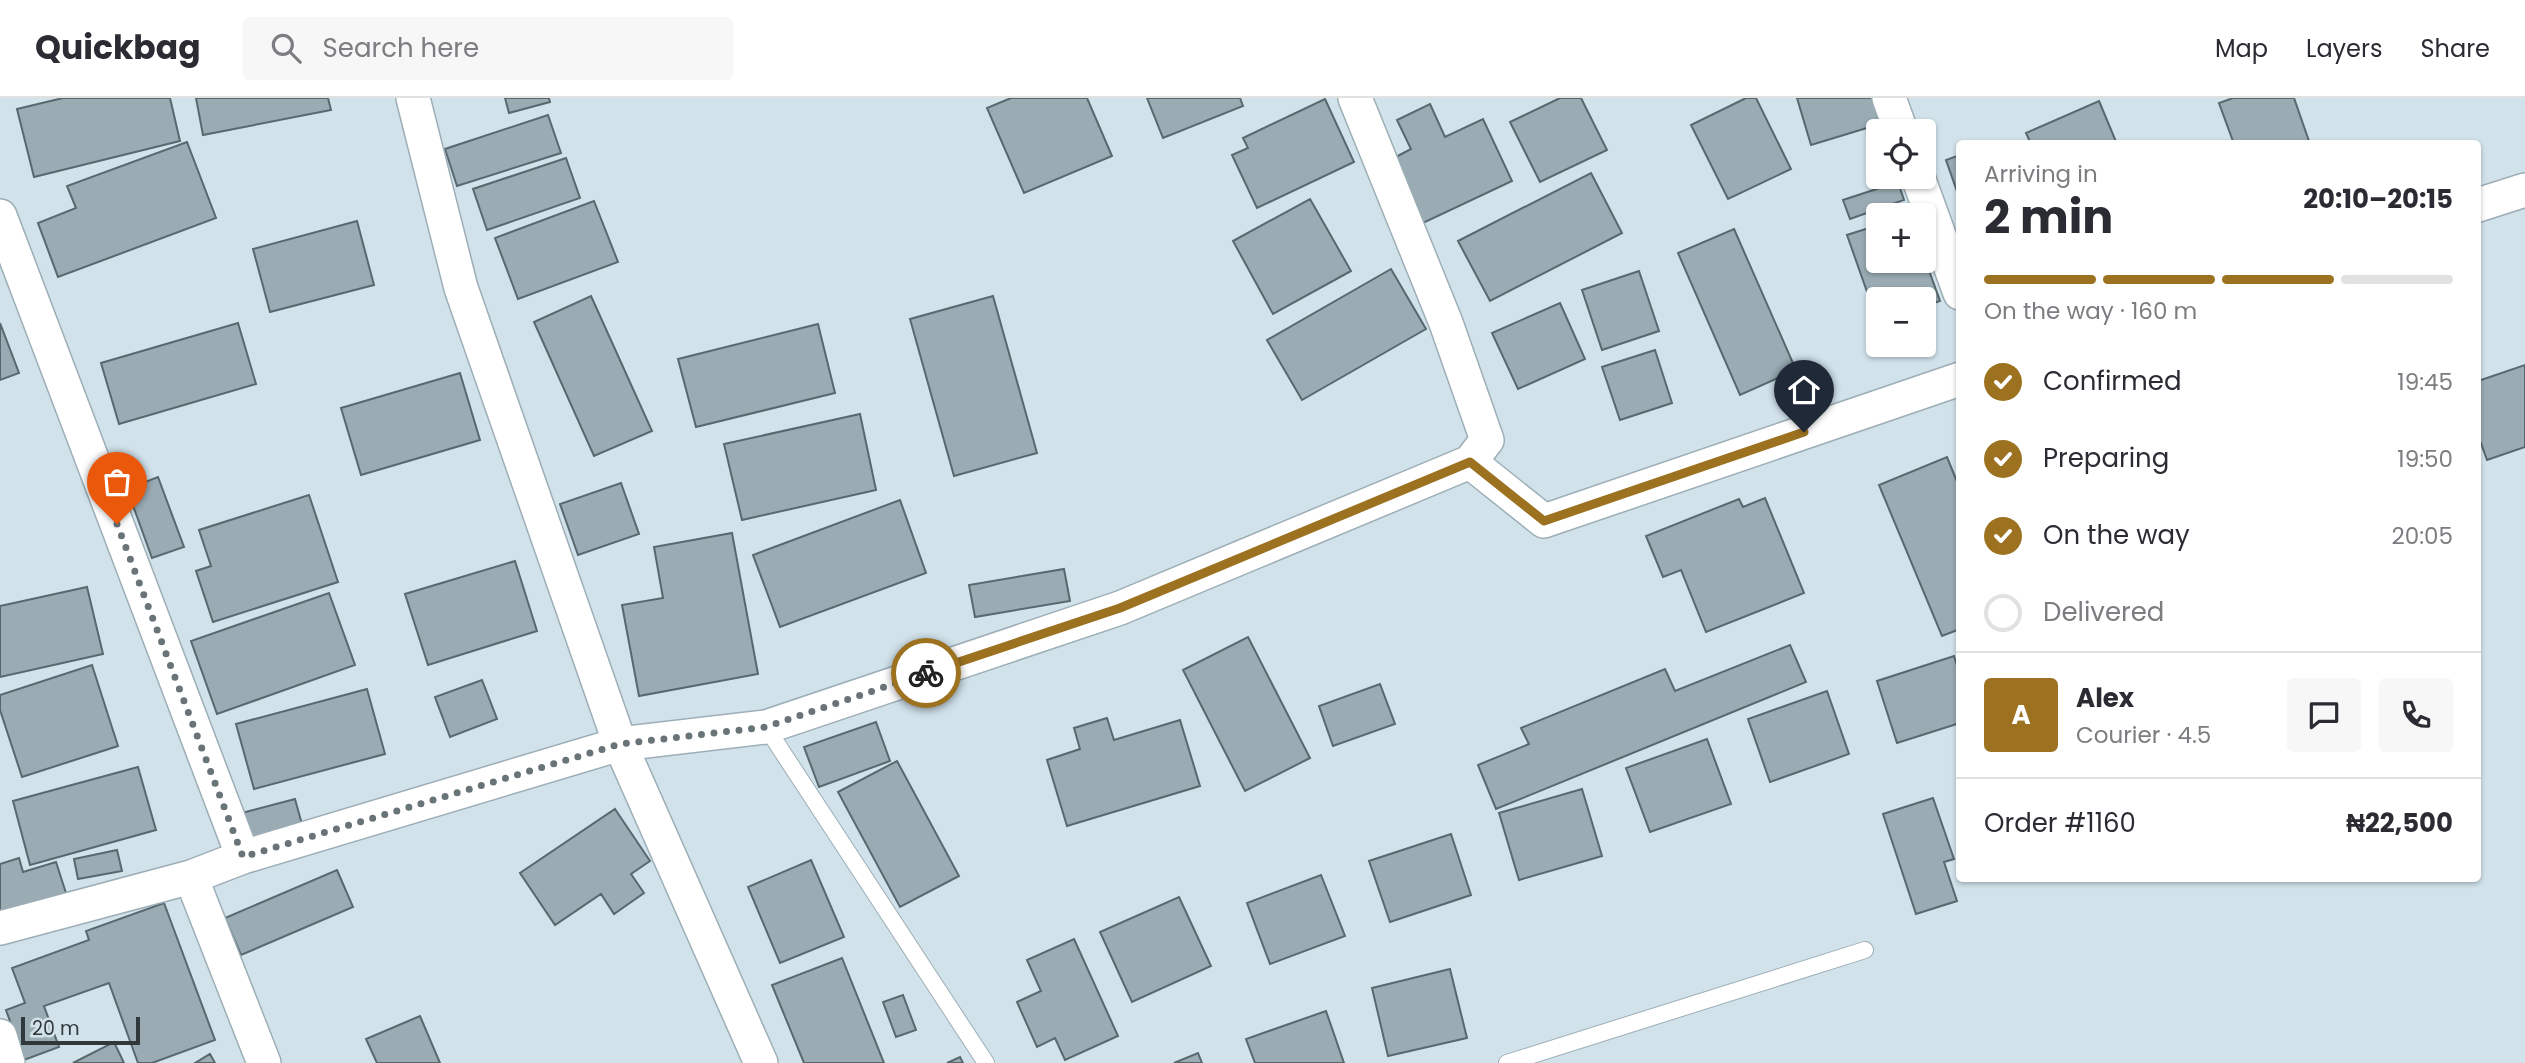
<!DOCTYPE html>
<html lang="en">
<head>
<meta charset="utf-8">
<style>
	:root { --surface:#fff; --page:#f7f7f7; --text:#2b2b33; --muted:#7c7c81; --line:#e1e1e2; --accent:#9c7220 }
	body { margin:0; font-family:Poppins,sans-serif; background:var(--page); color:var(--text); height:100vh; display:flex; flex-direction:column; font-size:26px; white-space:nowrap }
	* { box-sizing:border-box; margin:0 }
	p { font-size:23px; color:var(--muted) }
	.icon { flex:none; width:38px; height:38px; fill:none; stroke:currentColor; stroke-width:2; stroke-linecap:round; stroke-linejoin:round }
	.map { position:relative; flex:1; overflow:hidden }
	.sheet { position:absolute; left:1956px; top:42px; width:525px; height:742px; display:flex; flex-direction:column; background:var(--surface); border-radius:7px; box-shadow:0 2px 5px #0004 }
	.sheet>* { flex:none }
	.controls { position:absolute; left:1866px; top:21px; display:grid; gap:14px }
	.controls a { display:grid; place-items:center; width:70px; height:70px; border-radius:7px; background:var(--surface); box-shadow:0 2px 5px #0004; font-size:35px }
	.scale { position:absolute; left:21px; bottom:18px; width:119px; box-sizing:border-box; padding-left:7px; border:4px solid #31383b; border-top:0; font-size:19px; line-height:24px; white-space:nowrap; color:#31383b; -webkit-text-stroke:5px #d1e2eb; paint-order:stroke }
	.pin { position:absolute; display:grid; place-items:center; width:60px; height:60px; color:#fff; margin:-72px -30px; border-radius:50% 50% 50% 0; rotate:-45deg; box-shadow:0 0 7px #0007 }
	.pin .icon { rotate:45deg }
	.courier { position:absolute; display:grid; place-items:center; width:70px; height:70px; margin:-35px; border:5px solid #9c7220; border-radius:50%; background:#fff; color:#222; box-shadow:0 2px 9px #0007 }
	.summary em { font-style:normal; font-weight:700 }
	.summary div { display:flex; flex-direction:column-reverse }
	.summary { display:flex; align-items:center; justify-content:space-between; height:119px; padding:0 28px }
	h1 { font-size:46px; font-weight:700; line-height:52px }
	.bar { display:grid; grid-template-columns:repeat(4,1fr); gap:10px 7px; align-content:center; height:84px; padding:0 28px }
	.bar i { height:9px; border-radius:5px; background:var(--line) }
	.bar .selected { background:var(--accent) }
	.bar p { grid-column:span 4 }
	.line { display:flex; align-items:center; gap:18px; padding:0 28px; border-top:2px solid var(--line) }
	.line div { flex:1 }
	.round { display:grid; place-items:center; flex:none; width:74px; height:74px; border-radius:7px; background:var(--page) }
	ol { padding:0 28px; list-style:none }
	li { display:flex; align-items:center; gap:21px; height:77px }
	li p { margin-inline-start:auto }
	li .icon { padding:7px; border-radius:50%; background:var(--accent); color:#fff; stroke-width:4 }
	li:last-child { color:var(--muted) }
	li i { width:38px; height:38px; border:4px solid var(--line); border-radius:50% }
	header { display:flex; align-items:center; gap:42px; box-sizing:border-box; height:98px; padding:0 35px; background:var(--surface); border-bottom:2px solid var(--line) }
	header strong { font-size:33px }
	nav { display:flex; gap:38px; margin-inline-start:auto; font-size:24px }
	.search { width:490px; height:63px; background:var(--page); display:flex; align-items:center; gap:18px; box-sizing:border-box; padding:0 24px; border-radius:7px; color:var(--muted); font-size:26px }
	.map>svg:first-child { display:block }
</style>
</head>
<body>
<header>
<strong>Quickbag</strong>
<div class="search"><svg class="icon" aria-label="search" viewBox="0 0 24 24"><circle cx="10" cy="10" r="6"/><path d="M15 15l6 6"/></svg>Search here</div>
<nav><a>Map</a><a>Layers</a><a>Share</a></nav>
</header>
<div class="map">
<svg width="2525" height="965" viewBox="0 0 2525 965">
	<rect width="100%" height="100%" fill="#d1e2eb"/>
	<path fill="#9aabb3" stroke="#58686f" stroke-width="2" d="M63 0H170L180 43 34 79 17 11Z
		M196 0H328L331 12 203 37Z
		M505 0H549L550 4 509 15Z
		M1011 0H1087L1112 58 1024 95 987 10Z
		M1147 0H1240L1243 8 1163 40Z
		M1560 0H1581L1607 52 1540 84 1510 24Z
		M1746 0H1756L1791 71 1728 101 1691 27Z
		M1797 0H1872L1880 26 1811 47Z
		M2233 0H2294L2310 46H2234L2219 5Z
		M1325 1 1354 64 1257 110 1232 57 1248 50 1243 40Z
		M2099 3 2117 46H2031L2026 35Z
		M1430 6 1445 39 1483 21 1512 83 1423 125 1392 61 1411 51 1397 22Z
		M548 17 561 55 457 88 445 51Z
		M187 44 216 120 58 179 38 125 76 110 67 88Z
		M1960 57V102L1946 62Z
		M566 60 580 100 487 132 473 91Z
		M1591 75 1622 135 1490 203 1458 143Z
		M1898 84 1904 102 1850 121 1843 102Z
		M1310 101 1351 173 1273 216 1233 143Z
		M594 103 618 164 518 201 495 140Z
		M357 123 374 187 270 214 253 151Z
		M1878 127V163H1923V156L1940 203 1923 209V201H1878V225L1847 137Z
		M1734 131 1796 272 1740 297 1678 155Z
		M1391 171 1426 231 1302 302 1267 242Z
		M1639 173 1659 233 1602 252 1582 192Z
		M591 198 652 333 594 358 534 224Z
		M993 198 1037 355 954 378 910 221Z
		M1560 205 1585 261 1518 291 1492 235Z
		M0 225 19 275 0 282Z
		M238 225 256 286 119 326 101 265Z
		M818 226 835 295 696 329 678 261Z
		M1655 252 1672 305 1620 322 1602 269Z
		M2525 267V349L2487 362 2478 337V283Z
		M460 275 480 342 361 377 341 310Z
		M860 316 876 392 742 422 724 346Z
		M1947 359 1960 391V531L1942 538 1879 387Z
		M158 379 184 449 152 460 127 391Z
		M621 385 639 436 578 457 560 406Z
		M309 397 338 484 213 524 196 473 211 468 199 432Z
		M1765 400 1804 495 1706 534 1681 472 1663 479 1646 438 1739 401 1743 409Z
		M900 402 926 475 780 529 753 457Z
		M732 435 758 576 639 598 622 507 663 500 654 449Z
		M515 463 537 533 428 567 405 496Z
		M1064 471 1070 503 975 519 969 487Z
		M87 489 103 556 0 579V508Z
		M329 495 355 567 217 616 191 543Z
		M1248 539 1310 660 1245 693 1183 572Z
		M1790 547 1806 584 1496 711 1478 667 1529 646 1521 630 1665 571 1675 593Z
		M1954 558 1960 577V625L1897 645 1877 583Z
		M92 567 118 648 22 679 0 612V597Z
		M482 582 497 621 450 639 435 599Z
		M1380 586 1395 626 1333 648 1319 608Z
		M367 591 385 656 254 691 236 626Z
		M1827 593 1849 656 1770 684 1748 621Z
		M1107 620 1114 642 1180 622 1200 688 1067 728 1047 662 1080 651 1074 630Z
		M876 624 890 663 819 689 804 649Z
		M1707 641 1731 706 1650 734 1626 670Z
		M897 663 959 778 900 809 838 694Z
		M138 669 156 732 30 767 13 703Z
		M1582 691 1602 758 1519 782 1499 715Z
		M1933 700 1954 761 1944 764 1957 803 1916 816 1883 716Z
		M295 701 303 730 251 745 242 715Z
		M615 711 650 763 631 776 644 795 614 816 601 796 555 827 520 775Z
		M1451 736 1471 797 1390 824 1369 763Z
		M117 752 122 773 78 781 74 761Z
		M19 760 23 774 56 764 66 795 0 815V766Z
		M811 762 844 839 780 865 748 789Z
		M337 772 353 809 241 857 225 820Z
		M1321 777 1345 838 1270 866 1247 805Z
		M1179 799 1211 868 1132 904 1100 834Z
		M164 805 215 942 152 965H138L109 885 44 908 59 949 24 962 6 912 25 905 12 870 89 842 86 833Z
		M1074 841 1118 938 1065 962 1055 940 1037 949 1017 904 1041 893 1027 862Z
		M842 860 884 965H804L772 887Z
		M1450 871 1467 940 1388 958 1372 890Z
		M903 897 916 932 896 939 883 904Z
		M1326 913 1344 965H1255L1246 941Z
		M420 918 440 965H377L366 941Z
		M114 944 124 965H73Z
		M1198 955 1202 965H1174Z
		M210 956 215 965H195Z
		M960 959 963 965H947Z"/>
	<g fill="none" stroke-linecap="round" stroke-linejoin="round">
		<g stroke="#9daeb6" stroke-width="18">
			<path id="service" d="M766 629 986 965
				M1507 965 1865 852"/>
		</g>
		<g stroke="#9daeb6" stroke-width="36">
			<path id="minor" d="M413 0 461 190 620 646 761 965
				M1355 0 1446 225 1487 342 1470 364
				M1889 0 1901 33
				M1918 79 1960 195
				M2478 107 2525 92
				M0 118 243 759
				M191 779 264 965
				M0 830 191 779 243 759 620 646 766 629 1120 510 1470 364 1544 423 1960 281
				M0 938 8 965"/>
		</g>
		<use href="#service" stroke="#fff" stroke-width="16"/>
		<use href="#minor" stroke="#fff" stroke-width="33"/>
	</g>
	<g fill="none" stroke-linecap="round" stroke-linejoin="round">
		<path stroke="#697479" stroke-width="7" stroke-dasharray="0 12.6" d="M117 426 243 759 620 646 766 629 926 575"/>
		<path stroke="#9c7220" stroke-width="9" d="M926 575 1120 510 1470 364 1544 423 1804 334"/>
	</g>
</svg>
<div class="controls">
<a><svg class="icon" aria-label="locate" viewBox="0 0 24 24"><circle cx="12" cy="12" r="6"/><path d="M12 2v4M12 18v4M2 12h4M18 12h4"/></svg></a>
<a>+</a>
<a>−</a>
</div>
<div class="scale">20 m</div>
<div class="pin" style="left:117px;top:426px;background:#ea580c"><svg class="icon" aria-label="bag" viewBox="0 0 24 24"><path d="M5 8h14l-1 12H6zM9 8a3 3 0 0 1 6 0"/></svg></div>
<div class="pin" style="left:1804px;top:334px;background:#1f2937"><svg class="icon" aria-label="home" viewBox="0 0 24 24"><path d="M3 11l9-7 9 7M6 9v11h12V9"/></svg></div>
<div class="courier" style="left:926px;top:575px"><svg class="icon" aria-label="bike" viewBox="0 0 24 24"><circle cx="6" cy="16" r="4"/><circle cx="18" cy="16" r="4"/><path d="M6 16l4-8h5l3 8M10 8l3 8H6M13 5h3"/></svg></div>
<section class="sheet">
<div class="summary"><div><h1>2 min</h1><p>Arriving in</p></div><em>20:10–20:15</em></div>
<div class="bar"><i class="selected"></i><i class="selected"></i><i class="selected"></i><i></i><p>On the way · 160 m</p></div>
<ol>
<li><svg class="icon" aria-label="check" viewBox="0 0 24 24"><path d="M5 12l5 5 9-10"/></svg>Confirmed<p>19:45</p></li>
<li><svg class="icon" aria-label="check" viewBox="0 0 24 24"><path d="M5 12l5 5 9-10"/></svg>Preparing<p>19:50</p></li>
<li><svg class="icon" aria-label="check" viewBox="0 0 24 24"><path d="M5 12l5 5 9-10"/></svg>On the way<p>20:05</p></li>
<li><i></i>Delivered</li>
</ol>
<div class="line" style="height:126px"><b class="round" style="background:var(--accent);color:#fff">A</b><div><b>Alex</b><p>Courier · 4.5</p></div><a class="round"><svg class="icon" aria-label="chat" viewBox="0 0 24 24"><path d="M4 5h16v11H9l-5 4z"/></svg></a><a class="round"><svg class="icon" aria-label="phone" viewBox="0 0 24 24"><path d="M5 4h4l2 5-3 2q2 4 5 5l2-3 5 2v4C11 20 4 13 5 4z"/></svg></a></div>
<div class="line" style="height:91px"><div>Order #1160</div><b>₦22,500</b></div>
</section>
</div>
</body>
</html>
